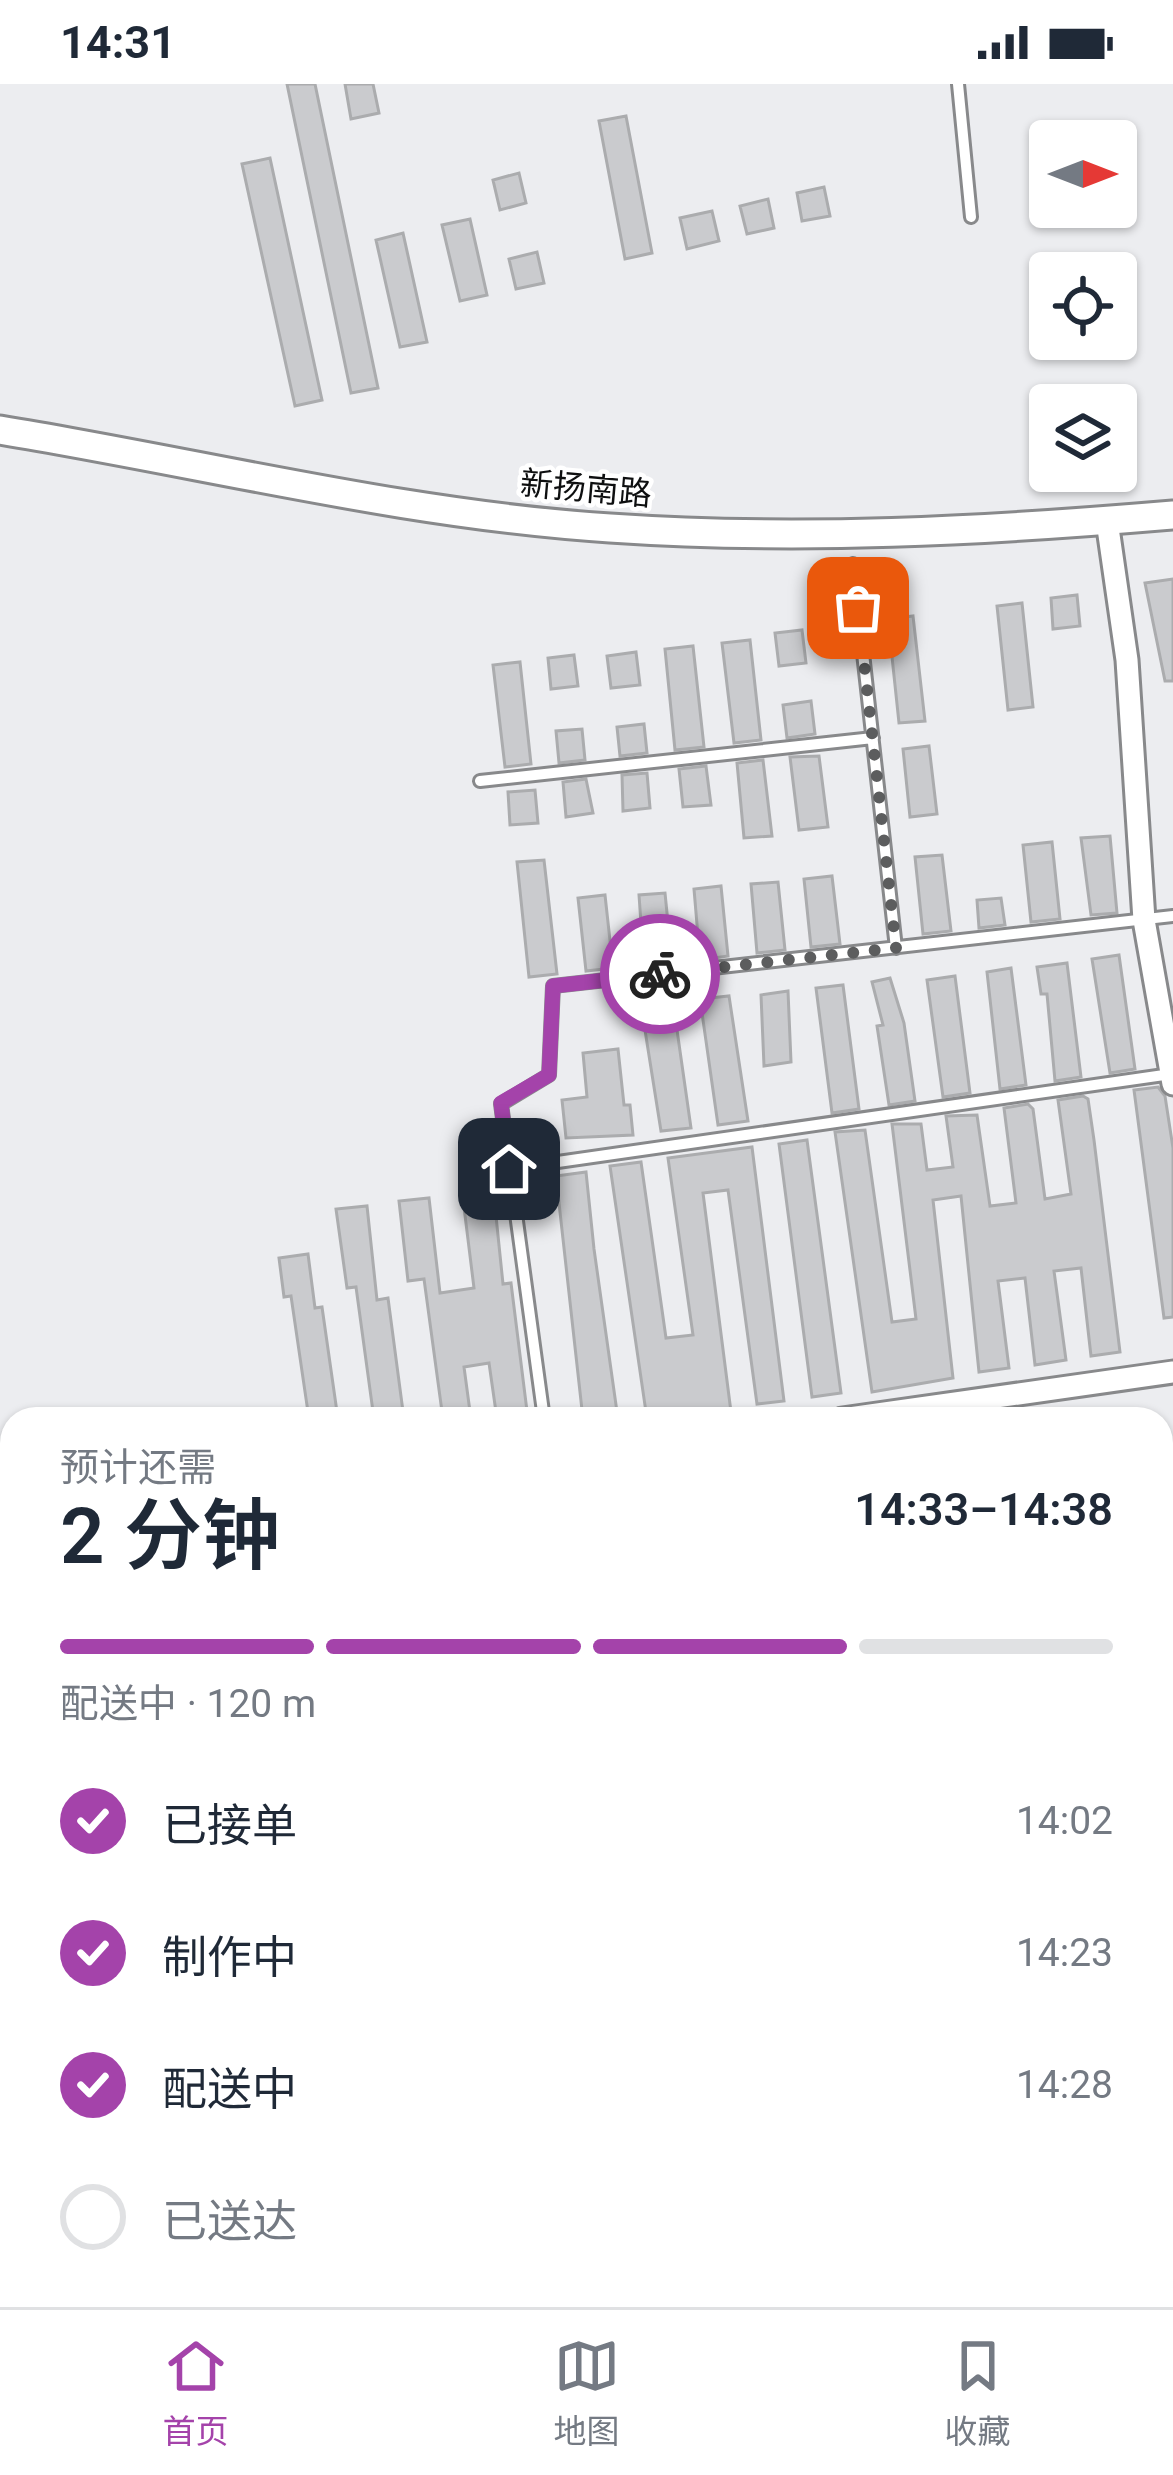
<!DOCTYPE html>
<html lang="zh">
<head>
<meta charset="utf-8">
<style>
	:root { --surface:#fff; --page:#f2f2f3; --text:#1f2937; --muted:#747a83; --line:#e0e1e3; --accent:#a443aa }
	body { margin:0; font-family:Roboto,"Noto Sans SC",sans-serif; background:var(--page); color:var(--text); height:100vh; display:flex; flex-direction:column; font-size:45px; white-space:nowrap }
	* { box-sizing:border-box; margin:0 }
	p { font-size:39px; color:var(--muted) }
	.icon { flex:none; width:66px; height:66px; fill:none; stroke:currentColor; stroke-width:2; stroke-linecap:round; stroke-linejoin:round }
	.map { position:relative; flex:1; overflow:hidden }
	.side { position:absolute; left:0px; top:1323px; width:1173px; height:900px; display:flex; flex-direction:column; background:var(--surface); border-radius:36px 36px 0 0; box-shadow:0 3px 9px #0004 }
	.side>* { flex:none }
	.needle { width:78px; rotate:90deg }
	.tools { position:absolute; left:1029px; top:36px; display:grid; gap:24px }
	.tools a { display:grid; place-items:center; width:108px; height:108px; border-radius:12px; background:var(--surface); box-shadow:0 3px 9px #0004; font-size:60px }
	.pin { position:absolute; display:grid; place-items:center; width:102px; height:102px; color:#fff; margin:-51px; border-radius:24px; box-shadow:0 6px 18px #0006 }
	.courier { position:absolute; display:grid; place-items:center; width:120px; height:120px; margin:-60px; border:9px solid #a443aa; border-radius:50%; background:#fff; color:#222; box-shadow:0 3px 15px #0007 }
	.headline em { font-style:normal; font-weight:600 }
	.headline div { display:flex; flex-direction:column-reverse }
	.headline { display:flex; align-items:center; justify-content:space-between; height:204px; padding:0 60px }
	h1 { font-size:78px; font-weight:600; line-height:90px }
	.bar { display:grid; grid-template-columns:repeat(4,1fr); gap:18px 12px; align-content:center; height:144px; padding:0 60px }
	.bar i { height:15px; border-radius:9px; background:var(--line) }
	.bar .selected { background:var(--accent) }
	.bar p { grid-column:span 4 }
	ol { padding:0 60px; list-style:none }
	li { display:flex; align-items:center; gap:36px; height:132px }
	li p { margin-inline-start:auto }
	li .icon { padding:12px; border-radius:50%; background:var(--accent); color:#fff; stroke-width:4 }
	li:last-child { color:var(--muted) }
	li i { width:66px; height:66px; border:6px solid var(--line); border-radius:50% }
	.status { display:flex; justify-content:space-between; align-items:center; height:84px; padding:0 60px; background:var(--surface); direction:ltr }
	.status svg { height:33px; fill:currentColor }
	.menu { display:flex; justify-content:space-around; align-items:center; height:168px; border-top:3px solid var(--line); background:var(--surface); font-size:33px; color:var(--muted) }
	.menu a { display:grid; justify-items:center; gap:6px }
	.menu .selected { color:var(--accent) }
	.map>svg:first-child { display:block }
</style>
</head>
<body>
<div class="status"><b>14:31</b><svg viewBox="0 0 49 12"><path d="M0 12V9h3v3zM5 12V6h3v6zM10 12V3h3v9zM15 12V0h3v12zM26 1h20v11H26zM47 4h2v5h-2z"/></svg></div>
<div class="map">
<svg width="1173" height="2223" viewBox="0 0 1173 2223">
	<rect width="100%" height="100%" fill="#ecedf0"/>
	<path fill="#b7dbea" d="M1173 1521V1602L1161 1603V1522Z"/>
	<path fill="#cacbce" stroke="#abacae" stroke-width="3" d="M287 0H315L378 304 351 309Z
		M345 0H373L379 29 351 35Z
		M626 32 652 169 625 175 599 37Z
		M270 74 322 316 295 322 242 80Z
		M519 89 526 119 500 126 493 96Z
		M824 103 830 132 802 137 797 109Z
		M768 115 774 144 747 150 740 122Z
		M712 127 719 157 687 165 680 134Z
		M470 135 487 211 460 217 442 141Z
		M403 149 427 258 400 263 376 156Z
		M537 168 544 199 516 205 509 175Z
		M1173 495V597H1165L1145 499Z
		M1077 511 1080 542 1053 545 1051 514Z
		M1022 519 1033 623 1008 626 997 522Z
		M913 532 925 637 899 639 888 535Z
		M802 546 806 579 779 582 775 549Z
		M750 556 761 656 734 659 722 559Z
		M693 562 704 663 675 666 665 565Z
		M636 568 640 601 611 604 607 572Z
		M574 571 578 602 551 605 548 574Z
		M520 578 531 680 505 683 493 581Z
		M811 617 815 650 787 654 783 621Z
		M644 640 647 669 620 672 617 643Z
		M582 645 585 676 559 679 556 647Z
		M929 662 937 730 910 733 903 665Z
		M819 672 828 743 799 746 790 673Z
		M763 676 772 752 744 754 737 679Z
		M706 682 711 721 683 723 679 685Z
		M647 689 650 724 623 727 622 691Z
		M586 695 593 729 566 733 563 698Z
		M535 706 538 739 510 741 508 708Z
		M1110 752 1117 829 1091 831 1081 754Z
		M1052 758 1060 835 1031 838 1023 761Z
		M942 771 951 847 923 850 915 773Z
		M544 776 557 890 529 893 517 778Z
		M832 792 840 860 811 863 804 795Z
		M778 798 785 866 757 869 751 800Z
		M721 802 728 872 700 876 694 805Z
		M665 809 672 879 644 882 639 811Z
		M605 811 613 884 586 887 578 814Z
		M1001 814 1005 841 979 844 977 816Z
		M1119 871 1135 985 1110 989 1092 875Z
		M1067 879 1081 993 1055 997 1047 910H1041L1037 883Z
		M1011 884 1026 1001 1000 1005 987 888Z
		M955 892 970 1009 943 1013 927 896Z
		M890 894 904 939 915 1017 889 1021 877 942 883 941 872 898Z
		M843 901 859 1025 832 1029 816 904Z
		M788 907 791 978 764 982 761 911Z
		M729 912 748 1037 718 1041 700 915Z
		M673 918 691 1044 661 1047 641 921Z
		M618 965 624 1021H630L633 1051 566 1054 562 1016 587 1013 583 969Z
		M1158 1003 1165 1012 1173 1064V1233L1164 1234 1134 1006Z
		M1083 1012 1088 1015 1094 1056 1120 1268 1091 1272 1081 1184 1054 1187 1066 1276 1035 1281 1025 1194 998 1197 1009 1284 979 1288 961 1112 933 1116 953 1294 872 1308 835 1048 865 1046 892 1238 916 1235 892 1040H921L927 1086 953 1083 946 1032 977 1031 990 1122 1016 1119 1004 1024 1028 1020 1033 1025 1045 1115 1071 1110 1058 1016Z
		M807 1056 841 1309 812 1313 779 1060Z
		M752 1063 784 1317 757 1320 728 1106 703 1109 731 1328 647 1335 610 1082 641 1078 666 1254 693 1251 668 1074Z
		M586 1088 594 1165 618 1335H583L556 1092Z
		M493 1103 503 1200 511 1199 528 1335H497L489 1279 464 1283 471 1335H443L424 1195 408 1197 399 1117 429 1114 440 1209 474 1204 462 1107Z
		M367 1122 377 1216 388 1214 404 1335H374L356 1203 347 1204 336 1125Z
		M308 1170 315 1224 322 1223 338 1335H309L291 1212 284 1213 279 1174Z"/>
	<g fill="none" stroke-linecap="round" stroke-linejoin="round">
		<g stroke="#88898b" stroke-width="16">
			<path id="lane" d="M958 0 971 133
				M853 480 896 864
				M480 697 873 654
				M509 1085 1171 990
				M544 1335 501 1020 549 991 553 902 1173 832"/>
		</g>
		<g stroke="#88898b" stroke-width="27">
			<path id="street" d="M1107 437 1127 576 1144 836 1173 1000
				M842 1335 1173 1288"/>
		</g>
		<g stroke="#88898b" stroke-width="33">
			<path id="secondary" d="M0 346C202 379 406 431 610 444 799 457 985 447 1173 431
				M1161 1387 1173 1386
				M0 1481 12 1483"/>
		</g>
		<use href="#lane" stroke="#fff" stroke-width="10"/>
		<use href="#street" stroke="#fff" stroke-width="21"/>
		<use href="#secondary" stroke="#fff" stroke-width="27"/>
	</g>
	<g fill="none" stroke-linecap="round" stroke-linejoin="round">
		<path stroke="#5c5d5e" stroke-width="12" stroke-dasharray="0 21.6" d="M660 890 896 864 858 524"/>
		<path stroke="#a443aa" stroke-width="15" d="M509 1085 501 1019 549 991 553 902 660 890"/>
	</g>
	<g text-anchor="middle" stroke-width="9" stroke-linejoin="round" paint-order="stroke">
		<g font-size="33" fill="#0e0f10" stroke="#fff">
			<text transform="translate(586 404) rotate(5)" y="12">新扬南路</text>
		</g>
	</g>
</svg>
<div class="tools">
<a><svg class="needle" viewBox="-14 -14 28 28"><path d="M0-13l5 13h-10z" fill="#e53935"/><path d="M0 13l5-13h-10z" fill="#747a83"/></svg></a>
<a><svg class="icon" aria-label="locate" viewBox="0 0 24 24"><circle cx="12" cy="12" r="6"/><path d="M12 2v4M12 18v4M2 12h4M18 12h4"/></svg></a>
<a><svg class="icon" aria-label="layers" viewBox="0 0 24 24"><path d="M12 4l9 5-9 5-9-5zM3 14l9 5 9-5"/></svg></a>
</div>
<div class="pin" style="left:858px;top:524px;background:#ea580c"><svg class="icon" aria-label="bag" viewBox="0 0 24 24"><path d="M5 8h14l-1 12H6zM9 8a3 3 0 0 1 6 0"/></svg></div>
<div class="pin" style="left:509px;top:1085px;background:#1f2937"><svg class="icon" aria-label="home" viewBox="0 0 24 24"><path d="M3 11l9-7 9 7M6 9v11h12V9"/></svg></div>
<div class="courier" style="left:660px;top:890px"><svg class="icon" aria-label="bike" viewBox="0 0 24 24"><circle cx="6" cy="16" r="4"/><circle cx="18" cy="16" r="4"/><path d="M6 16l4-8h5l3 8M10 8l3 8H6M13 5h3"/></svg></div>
<section class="side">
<div class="headline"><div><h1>2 分钟</h1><p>预计还需</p></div><em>14:33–14:38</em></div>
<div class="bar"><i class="selected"></i><i class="selected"></i><i class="selected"></i><i></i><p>配送中 · 120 m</p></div>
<ol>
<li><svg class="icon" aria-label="check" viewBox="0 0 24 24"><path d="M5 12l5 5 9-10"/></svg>已接单<p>14:02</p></li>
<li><svg class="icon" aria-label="check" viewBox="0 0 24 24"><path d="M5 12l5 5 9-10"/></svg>制作中<p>14:23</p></li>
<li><svg class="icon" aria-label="check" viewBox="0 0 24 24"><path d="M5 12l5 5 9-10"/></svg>配送中<p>14:28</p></li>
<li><i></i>已送达</li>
</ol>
</section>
</div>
<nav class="menu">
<a class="selected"><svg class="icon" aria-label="home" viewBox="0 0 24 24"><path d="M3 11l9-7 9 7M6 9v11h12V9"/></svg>首页</a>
<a><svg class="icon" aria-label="map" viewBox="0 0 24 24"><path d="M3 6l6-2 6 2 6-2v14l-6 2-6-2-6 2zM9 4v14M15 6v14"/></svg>地图</a>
<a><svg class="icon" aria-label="saved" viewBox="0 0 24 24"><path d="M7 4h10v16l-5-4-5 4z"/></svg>收藏</a>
</nav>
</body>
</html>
